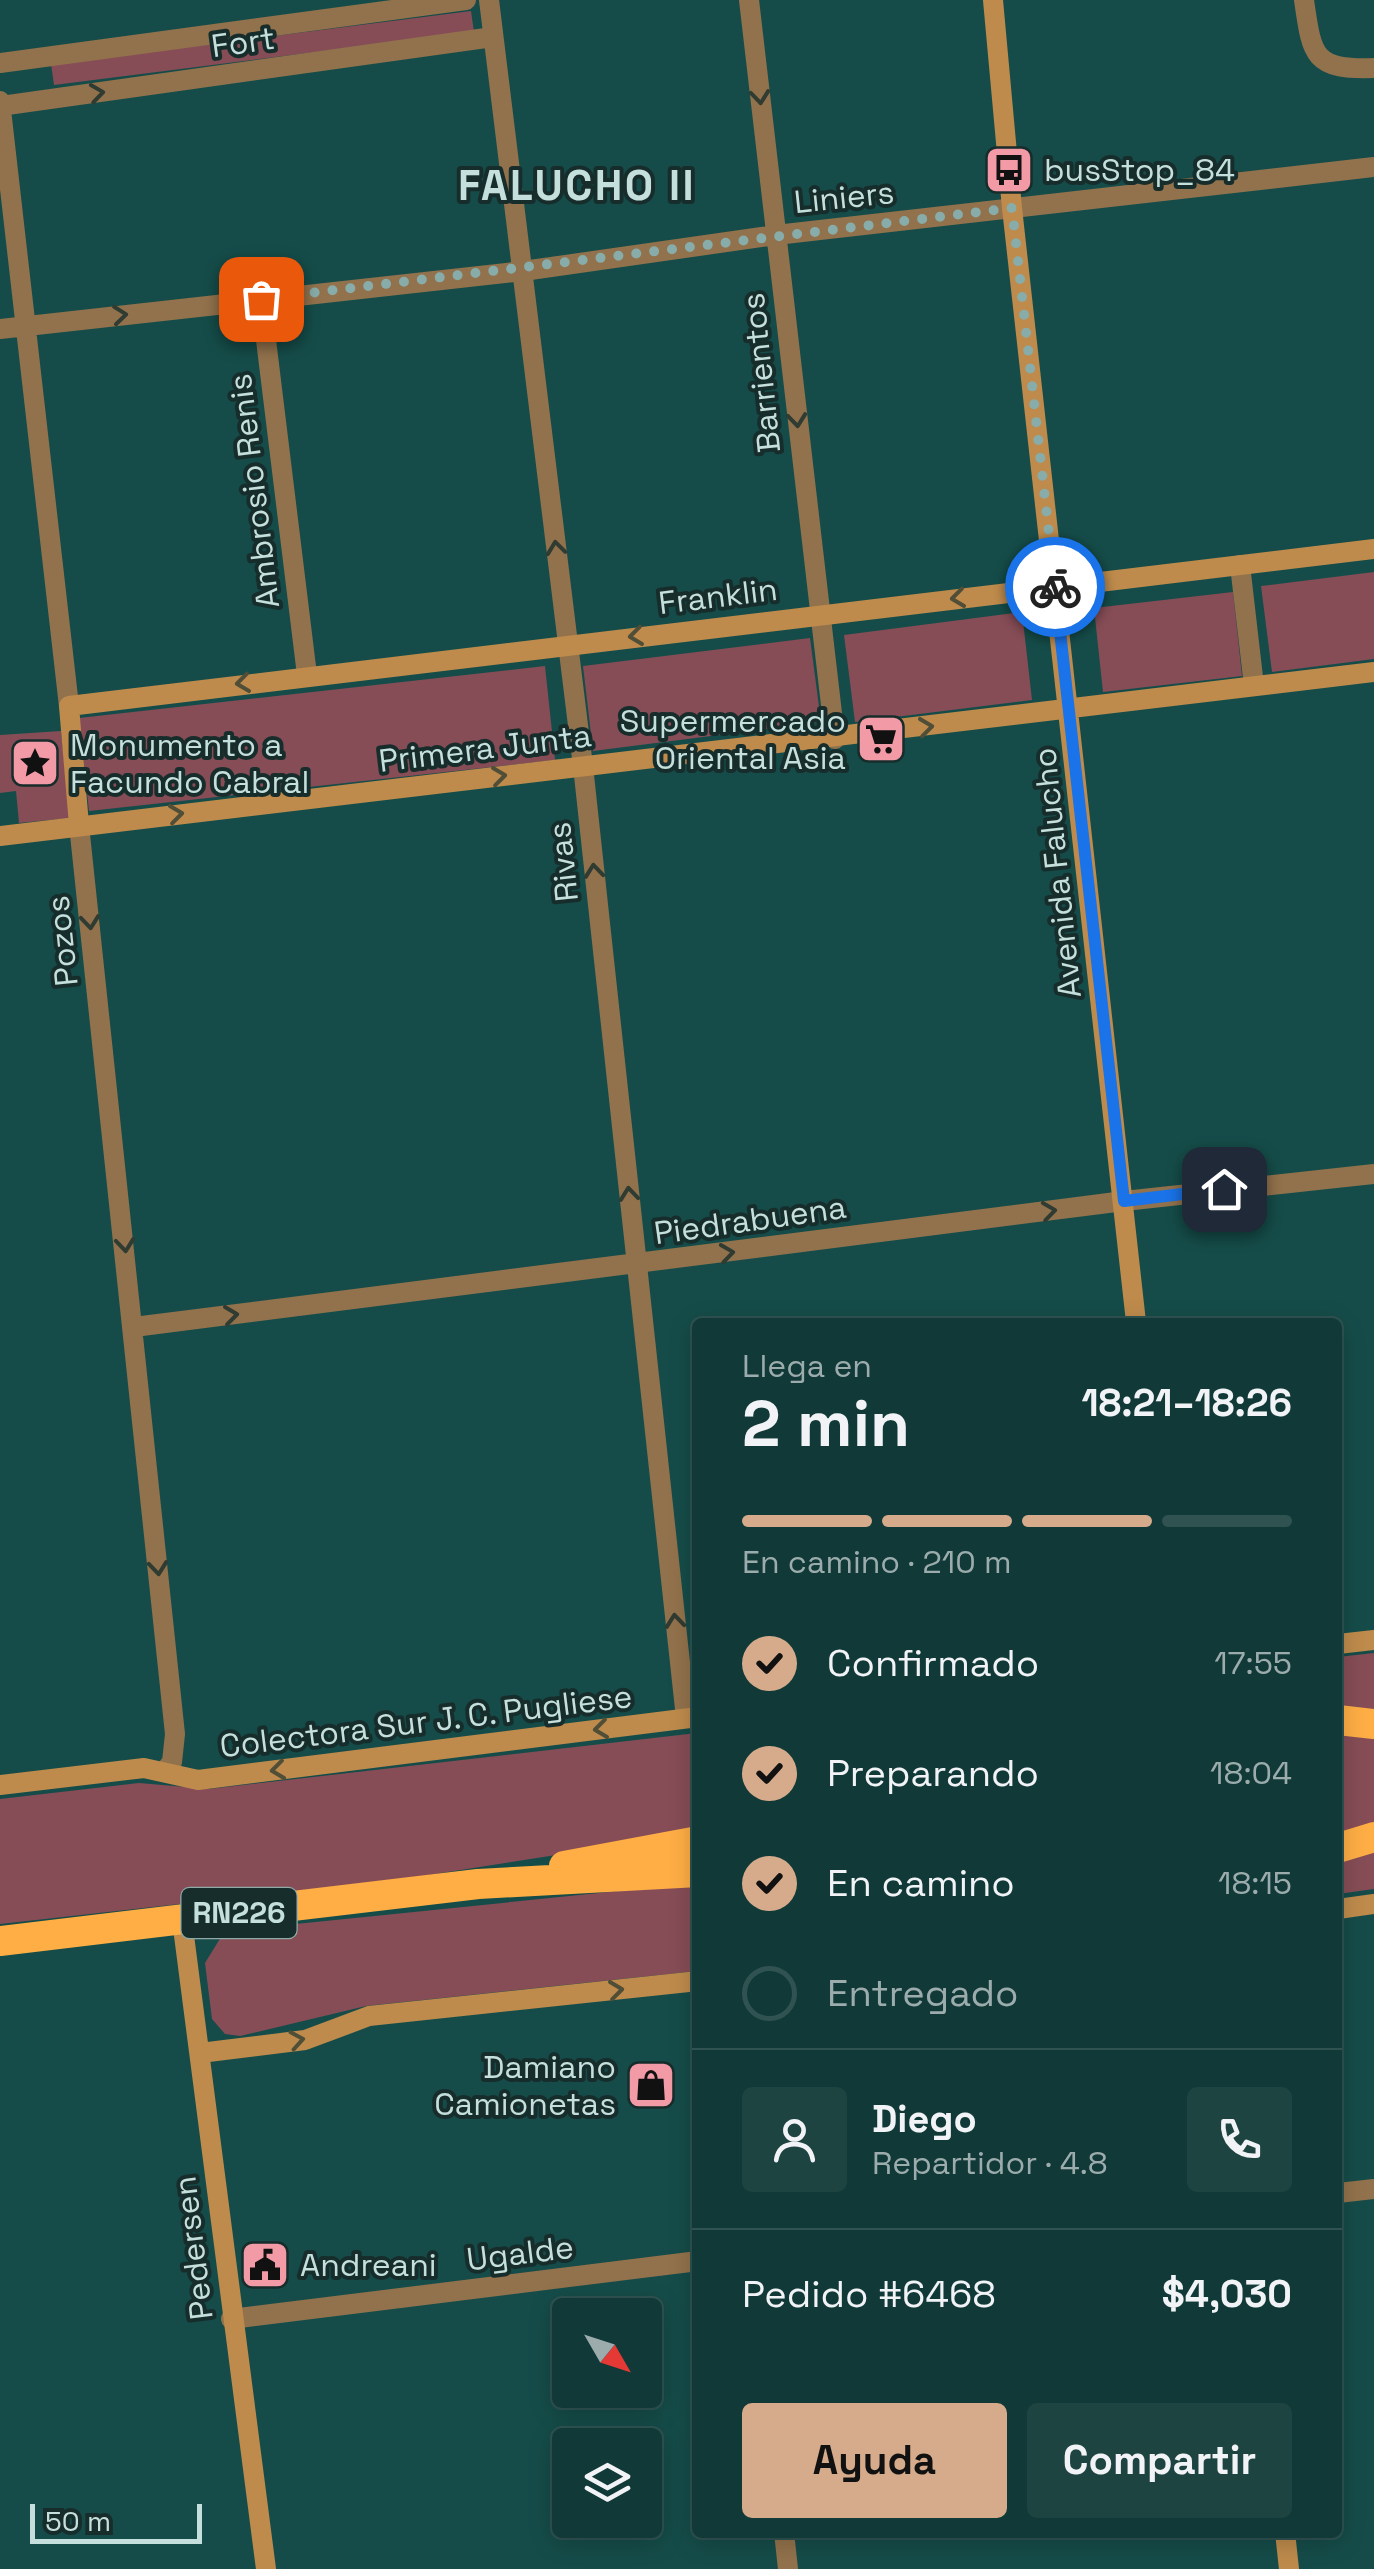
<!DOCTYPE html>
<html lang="es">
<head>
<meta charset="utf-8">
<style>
	:root { --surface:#103937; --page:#1e4442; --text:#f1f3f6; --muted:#9cacad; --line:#305352; --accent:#d6ab8b }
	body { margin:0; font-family:"Space Grotesk",sans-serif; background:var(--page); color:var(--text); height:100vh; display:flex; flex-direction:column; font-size:38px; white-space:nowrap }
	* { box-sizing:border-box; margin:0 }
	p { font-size:32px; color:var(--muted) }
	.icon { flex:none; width:55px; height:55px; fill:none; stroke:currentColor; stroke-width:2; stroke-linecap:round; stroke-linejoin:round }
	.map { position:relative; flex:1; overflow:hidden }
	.side { position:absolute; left:692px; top:1318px; width:650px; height:1220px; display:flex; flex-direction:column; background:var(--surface); border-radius:10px; box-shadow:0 5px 25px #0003,0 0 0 2px var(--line) }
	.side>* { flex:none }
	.needle { width:65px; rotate:129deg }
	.fabs { position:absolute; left:552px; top:2298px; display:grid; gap:20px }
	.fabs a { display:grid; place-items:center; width:110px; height:110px; border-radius:10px; background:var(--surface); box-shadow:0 5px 25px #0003,0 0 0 2px var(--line); font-size:50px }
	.scale { position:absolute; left:30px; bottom:25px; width:172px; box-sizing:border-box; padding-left:10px; border:5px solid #c4dfdc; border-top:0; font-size:28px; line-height:35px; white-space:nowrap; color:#c4dfdc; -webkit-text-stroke:8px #172d2c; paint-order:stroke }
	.pin { position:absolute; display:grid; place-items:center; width:85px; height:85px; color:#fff; margin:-42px; border-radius:20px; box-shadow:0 5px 15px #0006 }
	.courier { position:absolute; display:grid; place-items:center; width:100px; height:100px; margin:-50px; border:8px solid #1a73e8; border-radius:50%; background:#fff; color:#222; box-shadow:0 2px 12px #0007 }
	.head em { font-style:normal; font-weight:600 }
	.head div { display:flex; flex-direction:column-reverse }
	.head { display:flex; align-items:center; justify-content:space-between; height:170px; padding:0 50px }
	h1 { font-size:65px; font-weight:600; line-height:75px }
	.bar { display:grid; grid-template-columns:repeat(4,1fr); gap:15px 10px; align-content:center; height:120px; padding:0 50px }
	.bar i { height:12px; border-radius:8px; background:var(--line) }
	.bar .current { background:var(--accent) }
	.bar p { grid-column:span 4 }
	.line { display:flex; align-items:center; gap:25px; padding:0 50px; border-top:2px solid var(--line) }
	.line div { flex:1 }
	.round { display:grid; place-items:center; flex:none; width:105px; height:105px; border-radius:10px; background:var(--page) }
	ol { padding:0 50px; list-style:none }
	li { display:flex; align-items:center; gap:30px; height:110px }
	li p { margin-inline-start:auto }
	li .icon { padding:10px; border-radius:50%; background:var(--accent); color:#111; stroke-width:4 }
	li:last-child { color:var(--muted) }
	li i { width:55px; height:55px; border:5px solid var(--line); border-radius:50% }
	.button { display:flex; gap:20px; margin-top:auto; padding:20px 50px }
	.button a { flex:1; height:115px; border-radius:10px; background:var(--accent); color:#111; font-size:40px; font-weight:600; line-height:115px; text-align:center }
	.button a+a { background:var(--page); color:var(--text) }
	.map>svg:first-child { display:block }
</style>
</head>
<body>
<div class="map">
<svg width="1374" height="2569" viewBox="0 0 1374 2569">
	<rect width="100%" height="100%" fill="#154c49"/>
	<path fill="#864d56" d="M471 11 474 32 54 85 51 64Z
		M1374 572V659L1272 672 1261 586Z
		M1233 592 1242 676 1103 692 1094 608Z
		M1022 612 1032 700 855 722 844 635Z
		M810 638 821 722 593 751 583 666Z
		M545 666 555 760 89 811 79 718Z
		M61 731 70 818 19 823 16 791 0 793V735Z
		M1374 1653V1711L1338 1707V1657Z
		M1338 1731 1374 1735V1825L1338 1840Z
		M697 1733V1833L403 1879 0 1924V1799L139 1783 209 1789Z
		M1374 1848V1889L1338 1894V1860Z
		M697 1883V1971L366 2006 240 2036 225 2034 212 2019 205 1963 221 1937 238 1930Z"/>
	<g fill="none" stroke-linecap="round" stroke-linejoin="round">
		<path stroke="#92724c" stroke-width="20" d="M489 0 583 766 686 1718
			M749 0 835 739
			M1304 0C1312 56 1313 70 1374 68
			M0 63 466 0
			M0 101 69 706
			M0 106 493 37
			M261 299 307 675
			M0 329 523 271 776 235 1374 167
			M1240 565 1254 686
			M79 825 175 1734 172 1762 164 1772
			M134 1327 1124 1201 1374 1174
			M1338 2193 1374 2189
			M231 2319 698 2261
			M784 2532 788 2569"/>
		<path stroke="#be8b4c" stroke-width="20" d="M993 0 1012 208 1136 1322
			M79 825 69 706 1374 549
			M0 836 1374 672
			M1338 1644 1374 1640
			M0 1785 144 1768 198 1780 698 1717
			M1338 1909 1374 1904
			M182 1920 266 2569
			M200 2053 305 2040 369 2016 698 1981
			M1285 2532 1289 2569"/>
		<path stroke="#feae45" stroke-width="30" d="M1338 1720 1374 1724
			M1338 1848 1374 1837
			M564 1866 698 1841
			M0 1941 478 1884 698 1872"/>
	</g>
	<defs><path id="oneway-chevron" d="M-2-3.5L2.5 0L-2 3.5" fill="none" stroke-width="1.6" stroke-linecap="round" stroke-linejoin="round" transform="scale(2.5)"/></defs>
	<g stroke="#303b32">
		<use href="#oneway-chevron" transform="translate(97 93) rotate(-8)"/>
		<use href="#oneway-chevron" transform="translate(760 97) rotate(84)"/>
		<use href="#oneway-chevron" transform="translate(120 315) rotate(-6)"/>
		<use href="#oneway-chevron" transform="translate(797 420) rotate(84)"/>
		<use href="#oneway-chevron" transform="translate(556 548) rotate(-97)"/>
		<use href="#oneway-chevron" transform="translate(594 871) rotate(-96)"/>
		<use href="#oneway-chevron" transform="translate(90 922) rotate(84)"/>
		<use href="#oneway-chevron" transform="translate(629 1194) rotate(-96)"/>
		<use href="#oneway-chevron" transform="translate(1049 1211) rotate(-8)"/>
		<use href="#oneway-chevron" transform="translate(125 1245) rotate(84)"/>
		<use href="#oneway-chevron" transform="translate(727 1253) rotate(-8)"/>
		<use href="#oneway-chevron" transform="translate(231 1315) rotate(-7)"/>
		<use href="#oneway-chevron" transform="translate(158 1568) rotate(84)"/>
		<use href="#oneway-chevron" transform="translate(675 1621) rotate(-96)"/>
	</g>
	<g stroke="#514e37">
		<use href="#oneway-chevron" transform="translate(958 598) rotate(173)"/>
		<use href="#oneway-chevron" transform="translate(636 636) rotate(173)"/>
		<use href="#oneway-chevron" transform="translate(243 683) rotate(173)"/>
		<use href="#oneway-chevron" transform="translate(926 727) rotate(-7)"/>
		<use href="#oneway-chevron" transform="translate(499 776) rotate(-7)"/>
		<use href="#oneway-chevron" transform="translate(176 814) rotate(-7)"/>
		<use href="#oneway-chevron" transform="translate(601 1729) rotate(173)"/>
		<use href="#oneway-chevron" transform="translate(278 1770) rotate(173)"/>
		<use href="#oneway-chevron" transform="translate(616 1990) rotate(-7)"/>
		<use href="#oneway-chevron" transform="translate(297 2040) rotate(-10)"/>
	</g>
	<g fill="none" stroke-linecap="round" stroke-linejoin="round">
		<path stroke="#87aca9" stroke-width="10" stroke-dasharray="0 18" d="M261 299 1012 208 1055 587"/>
		<path stroke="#1a73e8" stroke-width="12" d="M1055 587 1124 1201 1224 1189"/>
	</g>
	<defs>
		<g id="bus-square" transform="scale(2.5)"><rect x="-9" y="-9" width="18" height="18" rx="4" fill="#f39aa7" stroke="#172d2c"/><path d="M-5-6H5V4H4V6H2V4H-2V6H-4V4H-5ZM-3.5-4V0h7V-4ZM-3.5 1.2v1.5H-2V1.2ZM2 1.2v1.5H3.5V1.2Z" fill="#111"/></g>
		<g id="supermarket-square" transform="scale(2.5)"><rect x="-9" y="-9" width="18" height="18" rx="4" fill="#f39aa7" stroke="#172d2c"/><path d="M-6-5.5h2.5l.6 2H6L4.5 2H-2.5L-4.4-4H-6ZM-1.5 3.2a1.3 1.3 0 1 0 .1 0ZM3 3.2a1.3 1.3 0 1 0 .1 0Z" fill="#111"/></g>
		<g id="sight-square" transform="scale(2.5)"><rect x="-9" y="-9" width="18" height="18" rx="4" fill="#f39aa7" stroke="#172d2c"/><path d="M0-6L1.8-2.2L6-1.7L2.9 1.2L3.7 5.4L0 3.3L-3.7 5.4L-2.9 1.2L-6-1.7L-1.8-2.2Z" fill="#111"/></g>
		<g id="shop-square" transform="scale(2.5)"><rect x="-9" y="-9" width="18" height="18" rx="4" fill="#f39aa7" stroke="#172d2c"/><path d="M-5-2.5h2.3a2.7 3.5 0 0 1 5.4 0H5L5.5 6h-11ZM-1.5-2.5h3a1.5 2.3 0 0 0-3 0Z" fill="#111"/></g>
		<g id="civic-square" transform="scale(2.5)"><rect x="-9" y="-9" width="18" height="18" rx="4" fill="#f39aa7" stroke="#172d2c"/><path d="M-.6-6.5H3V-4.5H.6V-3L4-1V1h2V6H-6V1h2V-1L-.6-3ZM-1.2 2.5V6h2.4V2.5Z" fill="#111"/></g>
	</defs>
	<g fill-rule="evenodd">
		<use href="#bus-square" x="1009" y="170"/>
		<use href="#supermarket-square" x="881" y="739"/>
		<use href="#sight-square" x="35" y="763"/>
		<use href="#shop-square" x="651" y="2085"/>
		<use href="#civic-square" x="265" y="2265"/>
	</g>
	<g text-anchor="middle" stroke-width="8" stroke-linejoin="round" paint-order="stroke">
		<rect fill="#172d2c" stroke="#90aaa7" stroke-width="2.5" x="181.5" y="1888" width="115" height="50" rx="8"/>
		<g font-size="30" font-weight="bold" fill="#c4dfdc">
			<text x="239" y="1923">RN226</text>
		</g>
		<g font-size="32" fill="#c4dfdc" stroke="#172d2c">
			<text transform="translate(243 42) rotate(-8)" y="11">Fort</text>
			<text transform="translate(844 197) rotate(-6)" y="11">Liniers</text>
			<text transform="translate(761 373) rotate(-96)" y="11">Barrientos</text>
			<text transform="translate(254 491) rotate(-97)" y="11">Ambrosio Renis</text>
			<text transform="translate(718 596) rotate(-7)" y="11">Franklin</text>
			<text transform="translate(485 748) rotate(-7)" y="11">Primera Junta</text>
			<text transform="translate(563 862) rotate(-96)" y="11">Rivas</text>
			<text transform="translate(1057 873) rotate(-96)" y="11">Avenida Falucho</text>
			<text transform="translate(62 941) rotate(-96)" y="11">Pozos</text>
			<text transform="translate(750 1220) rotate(-8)" y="11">Piedrabuena</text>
			<text transform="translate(426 1721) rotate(-7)" y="11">Colectora Sur J. C. Pugliese</text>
			<text transform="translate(193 2248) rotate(-97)" y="11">Pedersen</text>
			<text transform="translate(520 2253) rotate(-7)" y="11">Ugalde</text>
		</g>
		<g font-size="32" fill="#c4dfdc" stroke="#172d2c" text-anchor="start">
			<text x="1044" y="181">busStop_84</text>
			<text x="846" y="732" text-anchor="end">Supermercado<tspan x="846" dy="37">Oriental Asia</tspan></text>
			<text x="70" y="756">Monumento a<tspan x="70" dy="37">Facundo Cabral</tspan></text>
			<text x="616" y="2078" text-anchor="end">Damiano<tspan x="616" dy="37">Camionetas</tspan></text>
			<text x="300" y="2276">Andreani</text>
		</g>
		<g font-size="42" font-weight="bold" letter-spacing="2.5" fill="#c4dfdc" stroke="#172d2c">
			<text x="577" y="200">FALUCHO II</text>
		</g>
	</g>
</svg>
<div class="fabs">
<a><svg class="needle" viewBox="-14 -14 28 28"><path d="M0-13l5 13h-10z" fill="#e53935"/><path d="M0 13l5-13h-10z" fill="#9cacad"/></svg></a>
<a><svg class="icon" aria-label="layers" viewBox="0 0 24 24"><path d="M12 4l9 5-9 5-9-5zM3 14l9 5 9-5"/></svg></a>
</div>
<div class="scale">50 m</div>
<div class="pin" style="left:261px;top:299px;background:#ea580c"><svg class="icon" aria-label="bag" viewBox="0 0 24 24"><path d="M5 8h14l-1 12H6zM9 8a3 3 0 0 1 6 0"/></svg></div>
<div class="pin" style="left:1224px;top:1189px;background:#1f2937"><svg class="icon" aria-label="home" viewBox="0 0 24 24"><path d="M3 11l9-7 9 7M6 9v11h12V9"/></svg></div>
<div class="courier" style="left:1055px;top:587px"><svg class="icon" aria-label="bike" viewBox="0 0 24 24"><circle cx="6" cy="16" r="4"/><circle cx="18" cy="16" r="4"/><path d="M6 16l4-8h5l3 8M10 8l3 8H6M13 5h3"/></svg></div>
<section class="side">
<div class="head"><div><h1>2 min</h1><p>Llega en</p></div><em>18:21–18:26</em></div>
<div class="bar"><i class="current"></i><i class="current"></i><i class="current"></i><i></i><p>En camino · 210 m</p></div>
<ol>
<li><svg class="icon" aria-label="check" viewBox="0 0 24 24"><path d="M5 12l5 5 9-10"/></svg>Confirmado<p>17:55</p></li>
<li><svg class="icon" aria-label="check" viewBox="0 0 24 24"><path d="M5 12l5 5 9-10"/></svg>Preparando<p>18:04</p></li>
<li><svg class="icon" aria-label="check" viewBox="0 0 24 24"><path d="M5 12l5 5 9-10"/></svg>En camino<p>18:15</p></li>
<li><i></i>Entregado</li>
</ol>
<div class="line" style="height:180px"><a class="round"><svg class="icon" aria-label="person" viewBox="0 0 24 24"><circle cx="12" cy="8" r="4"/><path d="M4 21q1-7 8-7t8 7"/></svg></a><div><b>Diego</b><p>Repartidor · 4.8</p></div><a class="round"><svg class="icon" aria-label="phone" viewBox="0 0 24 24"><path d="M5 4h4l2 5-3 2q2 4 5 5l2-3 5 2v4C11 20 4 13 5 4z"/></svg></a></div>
<div class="line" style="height:130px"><div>Pedido #6468</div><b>$4,030</b></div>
<div class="button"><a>Ayuda</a><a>Compartir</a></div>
</section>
</div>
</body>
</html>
